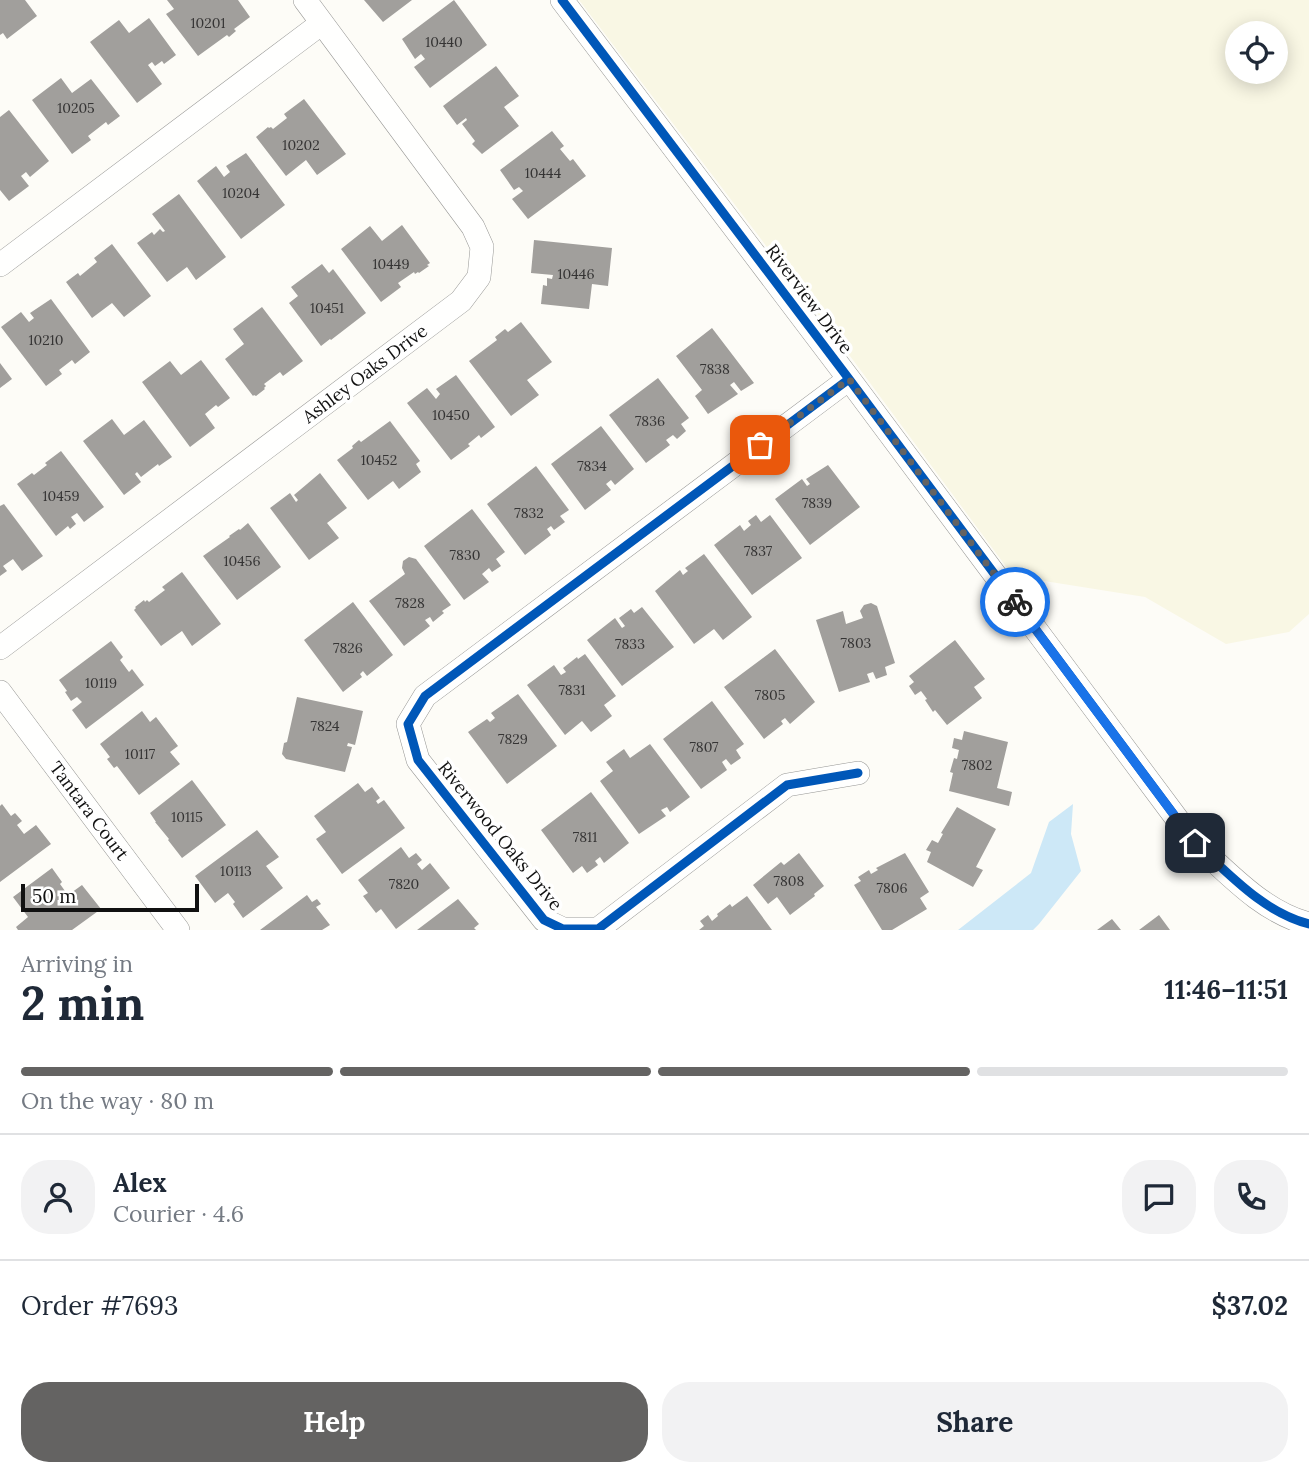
<!DOCTYPE html>
<html lang="en">
<head>
<meta charset="utf-8">
<style>
	:root { --surface:#fff; --page:#f2f2f3; --text:#1f2937; --muted:#747a83; --line:#e0e1e3; --accent:#646362 }
	body { margin:0; font-family:Lora,serif; background:var(--page); color:var(--text); height:100vh; display:flex; flex-direction:column; font-size:26px; white-space:nowrap }
	* { box-sizing:border-box; margin:0 }
	p { font-size:23px; color:var(--muted) }
	.icon { flex:none; width:38px; height:38px; fill:none; stroke:currentColor; stroke-width:2; stroke-linecap:round; stroke-linejoin:round }
	.map { position:relative; height:930px; overflow:hidden }
	.side { display:flex; flex-direction:column; background:var(--surface); flex:1 }
	.side>* { flex:none }
	.tools { position:absolute; left:1225px; top:21px; display:grid; gap:14px }
	.tools a { display:grid; place-items:center; width:63px; height:63px; border-radius:50%; background:var(--surface); box-shadow:0 4px 18px #0003; font-size:35px }
	.scale { position:absolute; left:21px; bottom:18px; width:178px; box-sizing:border-box; padding-left:7px; border:4px solid #111; border-top:0; font-size:19px; line-height:24px; white-space:nowrap; color:#111; -webkit-text-stroke:5px #fff; paint-order:stroke }
	.pin { position:absolute; display:grid; place-items:center; width:60px; height:60px; color:#fff; margin:-30px; border-radius:14px; box-shadow:0 4px 10px #0006 }
	.courier { position:absolute; display:grid; place-items:center; width:70px; height:70px; margin:-35px; border:5px solid #1a73e8; border-radius:50%; background:#fff; color:#222; box-shadow:0 2px 9px #0007 }
	.headline em { font-style:normal; font-weight:800 }
	.headline div { display:flex; flex-direction:column-reverse }
	.headline { display:flex; align-items:center; justify-content:space-between; height:119px; padding:0 21px }
	h1 { font-size:46px; font-weight:800; line-height:52px }
	.bar { display:grid; grid-template-columns:repeat(4,1fr); gap:10px 7px; align-content:center; height:84px; padding:0 21px }
	.bar i { height:9px; border-radius:5px; background:var(--line) }
	.bar .selected { background:var(--accent) }
	.bar p { grid-column:span 4 }
	.line { display:flex; align-items:center; gap:18px; padding:0 21px; border-top:2px solid var(--line) }
	.line div { flex:1 }
	.round { display:grid; place-items:center; flex:none; width:74px; height:74px; border-radius:28px; background:var(--page) }
	.cta { display:flex; gap:14px; margin-top:auto; padding:14px 21px }
	.cta a { flex:1; height:80px; border-radius:28px; background:var(--accent); color:#fff; font-size:28px; font-weight:800; line-height:80px; text-align:center }
	.cta a+a { background:var(--page); color:var(--text) }
	.map>svg:first-child { display:block }
</style>
</head>
<body>
<div class="map">
<svg width="1309" height="930" viewBox="0 0 1309 930">
	<rect width="100%" height="100%" fill="#fdfcf7"/>
	<path fill="#f9f7e4" fill-rule="evenodd" d="M579 0H1309V614L1289 632 1226 644 1145 597 1013 576 853 360ZM1237 33H1276V72H1237Z"/>
	<path fill="#cde8f7" d="M1073 804 1071 834 1081 871 1039 924 1033 930H958L1031 873 1049 822Z"/>
	<path fill="#a19f9c" d="M0 0H25L37 16 7 39 3 33 0 35Z
		M167 0H238L250 17 234 29 236 31 229 37 227 35 198 56 166 14 174 9Z
		M364 0H412L383 22Z
		M454 0 487 45 430 88 414 67 425 59 421 54 415 59 402 39Z
		M149 18 176 55 164 64 162 61 155 66 152 62 148 65 162 84 137 103 90 42 119 20 129 33Z
		M496 66 519 96 504 107 519 126 482 154 472 144 475 141 462 124 467 120 466 118 457 125 443 106Z
		M61 78 72 93 91 79 120 116 108 125 106 122 88 136 91 140 72 154 32 100Z
		M304 99 346 154 317 175 306 160 286 176 256 137 268 127 269 128 271 127 273 129 287 118 284 114Z
		M9 110 49 161 30 177 26 172 21 176 29 186 9 201 0 190V117Z
		M552 131 564 146 560 149 570 161 573 159 586 176 528 219 512 199 523 191 519 187 514 190 500 170Z
		M246 153 285 205 241 239 197 181 216 166 224 177 230 172 226 166Z
		M179 194 226 257 196 280 187 267 167 282 137 243 152 232 154 235 160 229 163 232 165 231 152 214Z
		M402 225 430 263 427 265 429 266 419 273 418 272 415 274 414 272 398 283 401 287 381 302 341 249 370 226 382 241Z
		M534 240 612 248 608 286 592 284 589 309 541 304 543 285 547 286V278L552 279 553 275 531 273Z
		M112 244 151 296 124 317 112 303 92 318 66 282 78 273 80 276 97 262 94 258Z
		M322 264 329 273 333 269 366 313 331 340 330 339 321 346 289 303 298 296 291 287Z
		M51 299 90 352 75 364 72 360 59 370 62 374 46 386 1 327 21 312 29 322 34 318 30 313Z
		M262 307 303 361 283 376 280 372 264 384 266 386 264 388 265 389 256 396 254 395 253 396 225 359 244 344 233 329Z
		M521 322 552 362 527 380 539 395 511 416 469 361 497 340 495 337 505 329 508 332Z
		M712 328 754 383 741 391 734 382 730 385 738 394 708 414 695 396 702 390 676 356Z
		M201 360 230 398 218 407 216 405 205 414 215 428 190 447 142 382 170 361 181 375Z
		M0 363 12 379 0 388Z
		M456 375 495 427 481 438 479 435 468 444 470 446 451 460 407 403 427 388 436 399 440 394 436 389Z
		M658 378 689 418 681 424 686 431 677 439 673 435 666 440 670 445 646 463 609 415Z
		M112 419 124 435 144 420 172 457 159 466 158 464 141 477 137 472 135 474 141 482 124 495 83 441Z
		M390 421 420 461 416 464 421 472 399 489 393 481 368 500 337 460 353 448 352 446 359 440 361 442Z
		M601 426 634 469 615 485 611 480 606 484 611 490 585 510 551 464Z
		M61 451 104 507 84 522 77 513 71 517 76 524 70 529 68 526 56 536 17 484 32 473 34 475 47 465 45 463Z
		M828 465 860 507 810 545 775 499 802 479 807 486 810 484 806 479Z
		M536 466 569 510 560 516 565 522 554 530 551 526 547 529 551 535 525 555 487 504Z
		M320 473 347 508 327 523 339 538 309 560 270 508 290 493 296 502 298 500 294 495Z
		M4 504 43 556 22 571 13 559 3 566 7 571 0 576V506Z
		M472 509 505 552 496 559 501 566 492 572 489 568 482 574 489 582 464 600 424 546Z
		M756 515 761 522 770 515 802 558 752 595 714 545 740 525 744 531 751 525 748 521Z
		M248 523 281 567 237 600 203 556 230 537 229 536 239 529 240 530Z
		M704 554 752 617 723 640 714 629 694 644 655 591 680 570 683 575 688 571 685 568Z
		M409 557 416 559 451 605 442 611 444 613 433 622 430 617 425 620 430 626 404 646 369 601 405 574 402 568 403 561Z
		M182 572 221 624 192 646 182 631 161 646 134 610 136 608 135 607 144 600 145 602 147 600 149 602 165 590 162 587Z
		M353 602 393 655 367 676 363 671 360 674 362 677 343 692 304 640Z
		M871 603 877 606 895 663 885 667 887 675 876 679 873 672 867 674 870 682 839 692 816 620 843 611 846 624 863 618 860 611 864 605Z
		M642 607 674 647 622 686 587 640 615 618 622 628 625 626 619 618 631 609 634 613Z
		M955 640 985 679 974 687 982 698 947 725 935 710 933 712 925 700 927 699 921 691 915 695 909 686 914 682 909 676Z
		M111 641 123 657 120 660 129 672 132 669 144 685 86 729 72 710 82 702 77 697 71 701 65 692 67 691 59 680Z
		M775 649 815 702 790 724 785 718 781 721 783 724 764 739 724 687Z
		M585 654 616 696 604 705 612 716 591 732 582 721 565 735 527 685 554 665 561 675 566 672 563 668 577 657 578 659Z
		M518 694 557 746 507 784 468 732 487 719 490 722 495 718 491 713Z
		M297 697 363 711 355 745 348 743 347 746 352 747 345 772 286 759 282 754 284 743 287 742Z
		M712 701 744 744 736 750 741 758 731 765 726 759 722 762 727 770 701 789 663 739Z
		M142 711 150 722 156 717 178 746 170 752 180 764 139 795 117 766 114 768 107 759 110 757 100 744Z
		M964 731 1008 742 997 788 1012 792 1009 806 949 791 953 773 950 772 954 758 957 759 959 750 952 748 954 738 962 740Z
		M650 744 690 797 670 812 667 807 661 810 666 816 639 834 600 781 613 771 606 762 624 749 630 758Z
		M192 780 226 825 182 858 168 840 169 839 155 822H156L150 813Z
		M358 783 365 792 372 787 380 798 376 801 378 804 384 800 405 828 342 874 316 839 326 832 314 816Z
		M591 792 629 843 604 863 600 857 595 861 598 865 587 873 582 866 573 873 541 830Z
		M2 804 11 816 15 813 22 821 17 825 24 834 36 825 51 844 0 882V806Z
		M957 807 996 829 976 867 983 870 973 887 927 862 931 852 926 850 932 840 938 843 943 834 941 833Z
		M257 830 279 857 266 866 283 888 243 918 233 904 235 902 228 893 215 903 195 876Z
		M401 847 409 858 416 853 422 860 417 864 422 870 430 863 450 888 396 929 381 909 376 913 363 896 368 893 358 880Z
		M799 853 824 886 814 894 815 896 790 915 777 897 768 904 753 885 781 862 784 865Z
		M905 853 929 892 920 898 927 909 892 930H882L854 885 861 881 858 877 869 870 871 874 878 870 876 868Z
		M52 868 62 882 60 884 65 891 61 894 64 898 82 885 101 909 72 930H18L16 927 28 917 13 897Z
		M307 895 312 902 317 899 321 904 316 907 330 925 322 930H260Z
		M747 896 772 930H699L704 926 700 921 708 915 712 921 718 916 717 914 730 904 732 907Z
		M458 899 479 924 474 928 476 930H417Z
		M1159 915 1170 930H1139Z
		M1112 919 1121 930H1097Z"/>
	<g fill="none" stroke-linecap="round" stroke-linejoin="round">
		<g stroke="#979795" stroke-width="24">
			<path id="minor" d="M562 0 849 379 1195 843C1229 874 1263 912 1309 924
				M0 265 322 23
				M849 379 425 696 408 724 418 760 544 920 563 929H598L787 785 858 773
				M0 648 461 301 479 277 482 247 473 227 305 0
				M0 692 178 930"/>
		</g>
		<use href="#minor" stroke="#fffffe" stroke-width="23"/>
		<g stroke="#fff" stroke-width="13">
			<path id="cycleway" d="M562 0 849 379 1195 843C1229 874 1263 912 1309 924
				M849 379 425 696 408 724 418 760 544 920 563 929H598L787 785 858 773"/>
		</g>
		<use href="#cycleway" stroke="#0057b8" stroke-width="9"/>
	</g>
	<g fill="none" stroke-linecap="round" stroke-linejoin="round">
		<path stroke="#646362" stroke-width="7" stroke-dasharray="0 12.6" d="M760 445 849 379 1015 602"/>
		<path stroke="#1a73e8" stroke-width="9" d="M1015 602 1195 843"/>
	</g>
	<g text-anchor="middle" stroke-width="7" stroke-linejoin="round" paint-order="stroke">
		<g font-size="14" fill="#353434">
			<text x="208" y="28">10201</text>
			<text x="444" y="47">10440</text>
			<text x="76" y="113">10205</text>
			<text x="301" y="150">10202</text>
			<text x="543" y="178">10444</text>
			<text x="241" y="198">10204</text>
			<text x="391" y="269">10449</text>
			<text x="576" y="279">10446</text>
			<text x="327" y="313">10451</text>
			<text x="46" y="345">10210</text>
			<text x="715" y="374">7838</text>
			<text x="451" y="420">10450</text>
			<text x="650" y="426">7836</text>
			<text x="379" y="465">10452</text>
			<text x="592" y="471">7834</text>
			<text x="61" y="501">10459</text>
			<text x="817" y="508">7839</text>
			<text x="529" y="518">7832</text>
			<text x="758" y="556">7837</text>
			<text x="465" y="560">7830</text>
			<text x="242" y="566">10456</text>
			<text x="410" y="608">7828</text>
			<text x="856" y="648">7803</text>
			<text x="630" y="649">7833</text>
			<text x="348" y="653">7826</text>
			<text x="101" y="688">10119</text>
			<text x="572" y="695">7831</text>
			<text x="770" y="700">7805</text>
			<text x="325" y="731">7824</text>
			<text x="513" y="744">7829</text>
			<text x="704" y="752">7807</text>
			<text x="140" y="759">10117</text>
			<text x="977" y="770">7802</text>
			<text x="187" y="822">10115</text>
			<text x="585" y="842">7811</text>
			<text x="236" y="876">10113</text>
			<text x="789" y="886">7808</text>
			<text x="404" y="889">7820</text>
			<text x="892" y="893">7806</text>
		</g>
		<g font-size="18" fill="#111" stroke="#fff">
			<text transform="translate(809 299) rotate(53)" y="6">Riverview Drive</text>
			<text transform="translate(365 374) rotate(-37)" y="6">Ashley Oaks Drive</text>
			<text transform="translate(89 811) rotate(53)" y="6">Tantara Court</text>
			<text transform="translate(500 836) rotate(51)" y="6">Riverwood Oaks Drive</text>
		</g>
	</g>
</svg>
<div class="tools">
<a><svg class="icon" aria-label="locate" viewBox="0 0 24 24"><circle cx="12" cy="12" r="6"/><path d="M12 2v4M12 18v4M2 12h4M18 12h4"/></svg></a>
</div>
<div class="scale">50 m</div>
<div class="pin" style="left:760px;top:445px;background:#ea580c"><svg class="icon" aria-label="bag" viewBox="0 0 24 24"><path d="M5 8h14l-1 12H6zM9 8a3 3 0 0 1 6 0"/></svg></div>
<div class="pin" style="left:1195px;top:843px;background:#1f2937"><svg class="icon" aria-label="home" viewBox="0 0 24 24"><path d="M3 11l9-7 9 7M6 9v11h12V9"/></svg></div>
<div class="courier" style="left:1015px;top:602px"><svg class="icon" aria-label="bike" viewBox="0 0 24 24"><circle cx="6" cy="16" r="4"/><circle cx="18" cy="16" r="4"/><path d="M6 16l4-8h5l3 8M10 8l3 8H6M13 5h3"/></svg></div>
</div>
<section class="side">
<div class="headline"><div><h1>2 min</h1><p>Arriving in</p></div><em>11:46–11:51</em></div>
<div class="bar"><i class="selected"></i><i class="selected"></i><i class="selected"></i><i></i><p>On the way · 80 m</p></div>
<div class="line" style="height:126px"><a class="round"><svg class="icon" aria-label="person" viewBox="0 0 24 24"><circle cx="12" cy="8" r="4"/><path d="M4 21q1-7 8-7t8 7"/></svg></a><div><b>Alex</b><p>Courier · 4.6</p></div><a class="round"><svg class="icon" aria-label="chat" viewBox="0 0 24 24"><path d="M4 5h16v11H9l-5 4z"/></svg></a><a class="round"><svg class="icon" aria-label="phone" viewBox="0 0 24 24"><path d="M5 4h4l2 5-3 2q2 4 5 5l2-3 5 2v4C11 20 4 13 5 4z"/></svg></a></div>
<div class="line" style="height:91px"><div>Order #7693</div><b>$37.02</b></div>
<div class="cta"><a>Help</a><a>Share</a></div>
</section>
</body>
</html>
